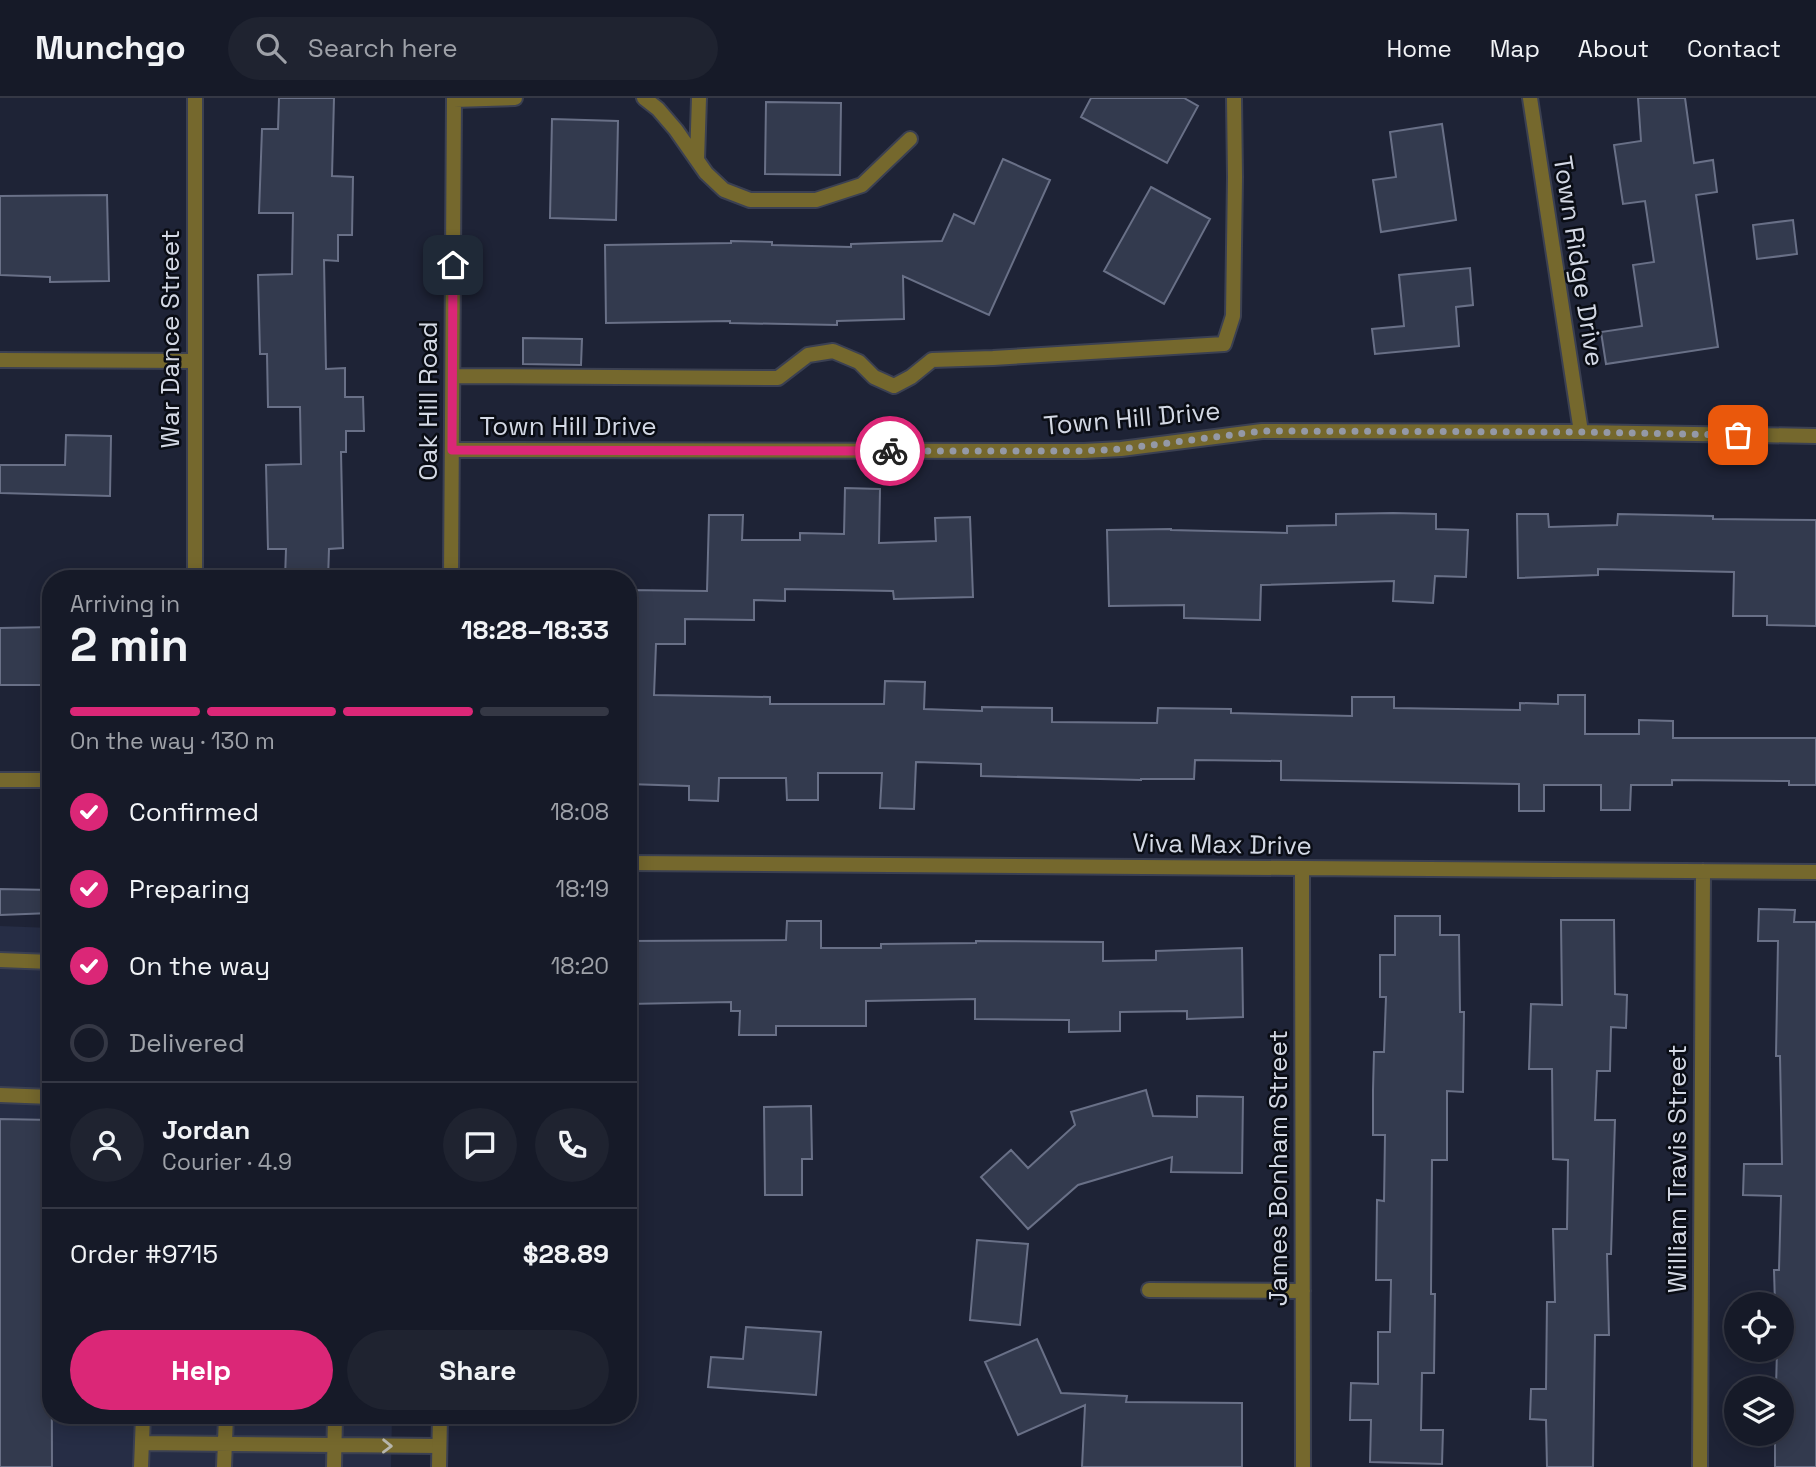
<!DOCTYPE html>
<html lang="en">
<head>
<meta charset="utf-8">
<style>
	:root { --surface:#161a28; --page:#1f2330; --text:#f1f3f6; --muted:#9ea1a8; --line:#353845; --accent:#db2777 }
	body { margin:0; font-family:"Space Grotesk",sans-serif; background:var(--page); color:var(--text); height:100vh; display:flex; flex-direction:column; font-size:26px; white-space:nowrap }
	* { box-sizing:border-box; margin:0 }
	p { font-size:23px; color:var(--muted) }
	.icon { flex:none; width:38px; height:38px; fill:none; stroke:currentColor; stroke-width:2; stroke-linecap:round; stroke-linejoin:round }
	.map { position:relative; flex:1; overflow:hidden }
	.drawer { position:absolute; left:42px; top:472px; width:595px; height:854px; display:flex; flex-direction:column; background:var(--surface); border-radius:28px; box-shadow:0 4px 18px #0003,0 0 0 2px var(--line) }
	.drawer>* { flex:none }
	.fabs { position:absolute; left:1724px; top:1194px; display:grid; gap:14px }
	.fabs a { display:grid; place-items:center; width:70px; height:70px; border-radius:50%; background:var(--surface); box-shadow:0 4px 18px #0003,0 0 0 2px var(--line); font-size:35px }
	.pin { position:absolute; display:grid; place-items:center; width:60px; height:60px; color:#fff; margin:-30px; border-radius:14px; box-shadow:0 4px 10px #0006 }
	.courier { position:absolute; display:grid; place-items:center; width:70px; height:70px; margin:-35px; border:5px solid #db2777; border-radius:50%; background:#fff; color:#222; box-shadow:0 2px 9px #0007 }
	.summary em { font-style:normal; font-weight:700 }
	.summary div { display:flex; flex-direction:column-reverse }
	.summary { display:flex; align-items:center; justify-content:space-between; height:119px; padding:0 28px }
	h1 { font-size:46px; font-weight:700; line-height:52px }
	.bar { display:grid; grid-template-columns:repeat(4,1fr); gap:10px 7px; align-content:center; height:84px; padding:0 28px }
	.bar i { height:9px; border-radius:5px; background:var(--line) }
	.bar .on { background:var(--accent) }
	.bar p { grid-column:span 4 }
	.line { display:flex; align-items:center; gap:18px; padding:0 28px; border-top:2px solid var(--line) }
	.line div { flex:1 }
	.round { display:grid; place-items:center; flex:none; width:74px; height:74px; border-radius:37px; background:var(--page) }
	ol { padding:0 28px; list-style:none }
	li { display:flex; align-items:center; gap:21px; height:77px }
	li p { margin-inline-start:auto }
	li .icon { padding:7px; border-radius:50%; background:var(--accent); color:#fff; stroke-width:4 }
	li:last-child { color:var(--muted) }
	li i { width:38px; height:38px; border:4px solid var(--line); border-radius:50% }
	.button { display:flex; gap:14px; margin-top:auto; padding:14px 28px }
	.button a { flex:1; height:80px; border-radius:42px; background:var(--accent); color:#fff; font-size:28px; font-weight:700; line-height:80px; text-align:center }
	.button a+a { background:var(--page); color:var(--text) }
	header { display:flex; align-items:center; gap:42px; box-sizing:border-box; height:98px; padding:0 35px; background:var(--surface); border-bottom:2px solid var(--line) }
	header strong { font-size:33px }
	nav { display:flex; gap:38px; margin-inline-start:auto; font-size:24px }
	.search { width:490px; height:63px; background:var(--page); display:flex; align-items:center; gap:18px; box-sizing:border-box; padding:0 24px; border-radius:38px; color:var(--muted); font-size:26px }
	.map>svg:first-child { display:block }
</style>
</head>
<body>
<header>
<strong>Munchgo</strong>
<div class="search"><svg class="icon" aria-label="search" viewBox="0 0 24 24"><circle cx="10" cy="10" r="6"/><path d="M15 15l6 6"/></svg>Search here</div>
<nav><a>Home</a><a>Map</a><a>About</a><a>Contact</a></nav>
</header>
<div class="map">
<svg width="1816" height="1369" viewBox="0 0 1816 1369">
	<rect width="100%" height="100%" fill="#1e2336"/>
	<path fill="#262d45" d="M0 828 51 830V1318H392L391 1369H0Z"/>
	<path fill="#333a4e" stroke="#697087" stroke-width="2" d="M279 0H334L332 78 353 79 352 137H338V163L324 162 326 271 345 270V299H363L364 333H346V354H341L343 450 329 451 328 481H285L286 451H268L266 367 301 366 300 309H268L267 256H260L258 177 292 176 293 115H259L262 31H278Z
		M1091 0H1184L1198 8 1167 65 1081 19Z
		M1638 0H1685L1694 65 1713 62 1717 94 1696 97 1718 249 1606 266 1601 234 1642 228 1633 167 1654 164 1645 103 1623 106 1614 47 1641 43Z
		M766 4 841 5 840 77 765 76Z
		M552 21 618 23 616 122 550 120Z
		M1442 26 1456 122 1381 134 1373 82 1396 79 1390 34Z
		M1003 61 1050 82 989 217 903 178 904 221 837 223V227L730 225V223L606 225 605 147 731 145V143L772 144V147L851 149V146L942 143 954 116 974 126Z
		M1151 89 1210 121 1164 206 1104 173Z
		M107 97 109 183 50 184V179L0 177V98Z
		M1793 122 1797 156 1757 161 1753 127Z
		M1470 170 1473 207 1456 209 1459 248 1375 256 1372 231 1404 228 1399 177Z
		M523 240 582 241 581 267 523 266Z
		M66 337 111 338 110 398 0 395V367H65Z
		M845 390 880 391 879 445 936 443 935 420 970 419 973 499 894 501 893 493 785 491V503L754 502V522L685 521V546H656L654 597 770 599V606H884L885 583 925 584 924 611 982 613V609L1052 610V624L1157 625 1158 610 1231 611V615L1352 618V599H1394V610L1520 612V605L1558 606V597H1585V636H1639V622L1673 623V640H1816V687H1789V683L1672 682V687H1631L1630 712H1601V687H1544V713H1519V686L1281 682V663L1195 662 1194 681H1141V682L981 678V666L916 664 914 711 880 710 882 675H818V702H787L786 680H719L718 703 689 702V688L628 686V492L707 493 709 417H743L742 442H800V435L844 436Z
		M1393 415 1436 416V431L1468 432 1466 479 1435 478 1433 505 1393 503 1394 483 1261 487 1260 522 1184 520V507L1109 508 1107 432 1171 431V432L1287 435V428L1336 427V416Z
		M1517 416H1548L1549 429 1617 427 1618 416 1713 418V421L1816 422V528L1767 527V518H1733L1734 474 1598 471V477L1518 480Z
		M51 529V587H0V530Z
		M0 791 51 792V815L0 817Z
		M1759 811 1795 812 1794 824H1816V1369H1775V1335H1782V1290H1776L1777 1251H1782V1206H1775L1774 1172H1779L1781 1098 1743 1097 1744 1066H1782L1780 958H1776L1778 843H1758Z
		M1395 818H1440V837H1459L1460 914H1464L1463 994 1447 993V1062H1432L1431 1196H1435L1434 1275H1422L1421 1332H1443L1442 1366 1370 1364 1371 1322H1350L1351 1285 1378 1286V1234H1390L1391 1182H1376L1377 1102 1384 1103 1385 1037H1373V992L1374 954H1384L1386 899H1380V857H1395Z
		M1561 822H1614L1615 896 1627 897 1626 930 1611 929 1610 973H1597L1595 1022H1615L1611 1156H1607L1609 1237H1595L1593 1369H1547L1546 1322 1530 1321 1531 1291H1546L1547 1204H1555L1553 1131H1567L1568 1062 1553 1061 1552 971H1529L1531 906 1562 907Z
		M787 823H821V850H881V846L976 845V843L1103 844V863L1156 862V853L1242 850 1243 919 1187 921V913L1120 914V933L1069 934V922L975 921V901L866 903V928H776V937H739L740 913H731V904L628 906V843L786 842Z
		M1146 992 1153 1018 1197 1019V998L1243 999 1242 1075 1171 1074 1172 1059 1078 1087 1028 1131 981 1079 1011 1052 1028 1070 1075 1027 1071 1014Z
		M811 1008 812 1061H802V1097H765L764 1009Z
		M0 1021 51 1022 52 1369H0Z
		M977 1142 1028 1146 1020 1227 970 1222Z
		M746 1229 821 1234 816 1297 708 1289 711 1259 743 1261Z
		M1037 1241 1061 1295 1127 1298 1126 1304 1242 1305V1369H1082L1085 1307 1018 1337 985 1264Z"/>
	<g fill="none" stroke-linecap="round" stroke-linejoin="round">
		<g stroke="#3b4052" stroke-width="18">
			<path id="service" d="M0 862 51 864
				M0 997 51 999
				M142 1345 439 1348
				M141 1369 143 1318
				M224 1369 226 1318
				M334 1369 335 1318"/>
		</g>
		<g stroke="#3b4052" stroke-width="18">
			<path id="minor" d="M644 0 658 11 676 32 706 75 724 92 750 102H816L862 87 910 41
				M1530 0 1581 334
				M454 2 515 0
				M697 62 699 0
				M0 262 194 263
				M453 278 778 280 808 257 833 253 859 264 874 279 894 288 911 279 932 262 993 260 1224 246 1233 218 1235 79 1234 0
				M452 352 1084 353 1121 351 1262 333 1581 334 1816 338
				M195 481V0
				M451 481 454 0
				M0 682H51
				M628 765 1816 774
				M1302 771 1303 1369
				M1149 1192 1303 1193
				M439 1369 440 1318
				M1700 1369 1703 773"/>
		</g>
		<use href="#service" stroke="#75682d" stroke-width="14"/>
		<use href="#minor" stroke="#75682d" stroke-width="14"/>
	</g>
	<defs><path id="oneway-chevron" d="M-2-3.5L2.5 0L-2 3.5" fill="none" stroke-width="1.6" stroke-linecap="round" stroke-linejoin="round" transform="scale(1.75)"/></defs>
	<use stroke="#b7b6ad" href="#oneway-chevron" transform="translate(387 1348) rotate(1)"/>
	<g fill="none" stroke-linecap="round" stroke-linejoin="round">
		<path stroke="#9499a7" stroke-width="7" stroke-dasharray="0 12.6" d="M890 353H1084L1121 351 1262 333 1581 334 1738 337"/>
		<path stroke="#db2777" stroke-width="9" d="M453 167 452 352 890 353"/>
	</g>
	<g text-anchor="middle" stroke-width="5" stroke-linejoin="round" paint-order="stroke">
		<g font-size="26" fill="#d3d8e4" stroke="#0a0d15">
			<text transform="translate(1579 163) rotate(81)" y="9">Town Ridge Drive</text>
			<text transform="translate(170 241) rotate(-90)" y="9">War Dance Street</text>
			<text transform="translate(428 303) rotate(-90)" y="9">Oak Hill Road</text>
			<text transform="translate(1132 320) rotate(-5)" y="9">Town Hill Drive</text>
			<text x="568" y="337">Town Hill Drive</text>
			<text transform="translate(1222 746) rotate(1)" y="9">Viva Max Drive</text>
			<text transform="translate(1278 1070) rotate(-90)" y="9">James Bonham Street</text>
			<text transform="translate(1677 1071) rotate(-90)" y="9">William Travis Street</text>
		</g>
	</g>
</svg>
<div class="fabs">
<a><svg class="icon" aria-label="locate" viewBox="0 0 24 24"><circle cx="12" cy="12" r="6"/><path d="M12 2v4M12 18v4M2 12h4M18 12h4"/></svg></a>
<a><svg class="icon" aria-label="layers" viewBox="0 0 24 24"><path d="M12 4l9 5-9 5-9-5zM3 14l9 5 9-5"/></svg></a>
</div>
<div class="pin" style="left:1738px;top:337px;background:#ea580c"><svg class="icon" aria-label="bag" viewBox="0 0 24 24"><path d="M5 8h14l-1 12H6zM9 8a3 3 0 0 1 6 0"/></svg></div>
<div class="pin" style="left:453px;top:167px;background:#1f2937"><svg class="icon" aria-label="home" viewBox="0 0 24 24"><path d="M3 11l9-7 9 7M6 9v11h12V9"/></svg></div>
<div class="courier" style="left:890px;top:353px"><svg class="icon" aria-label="bike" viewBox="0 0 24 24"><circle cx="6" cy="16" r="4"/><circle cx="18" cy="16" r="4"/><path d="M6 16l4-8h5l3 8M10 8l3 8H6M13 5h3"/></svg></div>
<section class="drawer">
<div class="summary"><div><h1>2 min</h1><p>Arriving in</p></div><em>18:28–18:33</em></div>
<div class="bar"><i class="on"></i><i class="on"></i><i class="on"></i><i></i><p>On the way · 130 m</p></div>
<ol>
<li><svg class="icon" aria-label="check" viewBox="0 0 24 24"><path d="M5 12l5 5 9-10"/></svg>Confirmed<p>18:08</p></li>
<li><svg class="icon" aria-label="check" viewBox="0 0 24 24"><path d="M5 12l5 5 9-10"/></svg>Preparing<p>18:19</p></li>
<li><svg class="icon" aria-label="check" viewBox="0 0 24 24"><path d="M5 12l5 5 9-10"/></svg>On the way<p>18:20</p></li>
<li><i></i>Delivered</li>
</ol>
<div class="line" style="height:126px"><a class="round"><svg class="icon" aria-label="person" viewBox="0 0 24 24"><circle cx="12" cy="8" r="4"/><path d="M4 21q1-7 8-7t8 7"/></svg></a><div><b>Jordan</b><p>Courier · 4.9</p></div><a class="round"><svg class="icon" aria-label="chat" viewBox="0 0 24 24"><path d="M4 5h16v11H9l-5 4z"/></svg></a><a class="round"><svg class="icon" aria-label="phone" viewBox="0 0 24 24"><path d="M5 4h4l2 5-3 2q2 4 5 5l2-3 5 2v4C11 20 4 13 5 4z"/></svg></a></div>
<div class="line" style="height:91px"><div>Order #9715</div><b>$28.89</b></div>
<div class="button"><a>Help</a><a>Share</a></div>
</section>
</div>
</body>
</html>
